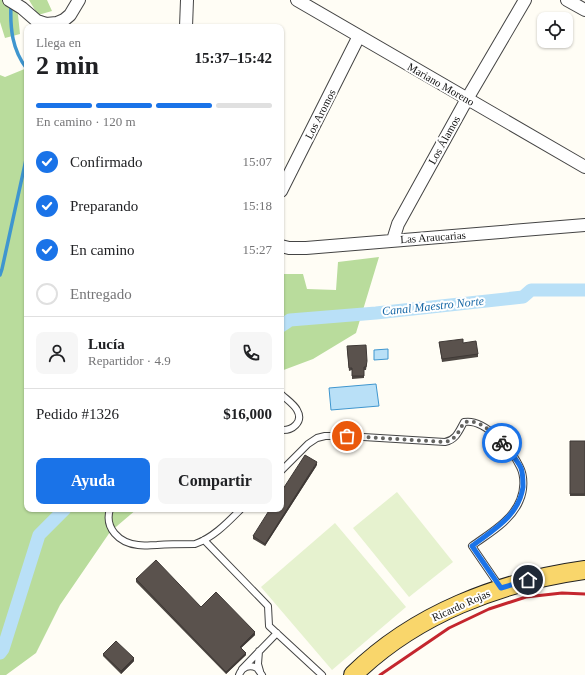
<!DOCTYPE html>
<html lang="es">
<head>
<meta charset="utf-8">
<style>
	:root { --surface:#fff; --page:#f6f6f6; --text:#202124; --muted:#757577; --line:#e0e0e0; --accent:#1a73e8 }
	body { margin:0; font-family:Georgia,serif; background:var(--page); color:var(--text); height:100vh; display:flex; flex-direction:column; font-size:15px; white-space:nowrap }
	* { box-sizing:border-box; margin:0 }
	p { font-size:13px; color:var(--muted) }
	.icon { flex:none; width:22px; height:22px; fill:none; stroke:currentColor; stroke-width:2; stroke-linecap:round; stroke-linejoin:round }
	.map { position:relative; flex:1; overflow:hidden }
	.details { position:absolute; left:24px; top:24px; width:260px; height:488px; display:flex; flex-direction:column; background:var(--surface); border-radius:8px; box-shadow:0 1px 3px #0004 }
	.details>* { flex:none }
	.fabs { position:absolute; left:537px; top:12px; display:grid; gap:8px }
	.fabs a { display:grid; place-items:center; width:36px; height:36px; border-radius:8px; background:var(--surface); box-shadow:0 1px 3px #0004; font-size:20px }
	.pin { position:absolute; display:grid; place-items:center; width:34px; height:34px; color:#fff; margin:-17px; border:2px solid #fff; border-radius:50%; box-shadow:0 1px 4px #0007 }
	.courier { position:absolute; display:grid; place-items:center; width:40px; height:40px; margin:-20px; border:3px solid #1a73e8; border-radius:50%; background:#fff; color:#222; box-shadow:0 1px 5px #0007 }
	.summary em { font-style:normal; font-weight:800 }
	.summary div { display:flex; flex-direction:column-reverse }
	.summary { display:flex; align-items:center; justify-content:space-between; height:68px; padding:0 12px }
	h1 { font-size:26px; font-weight:800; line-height:30px }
	.bar { display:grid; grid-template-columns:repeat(4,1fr); gap:6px 4px; align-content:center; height:48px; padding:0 12px }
	.bar i { height:5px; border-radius:3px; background:var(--line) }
	.bar .selected { background:var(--accent) }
	.bar p { grid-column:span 4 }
	.line { display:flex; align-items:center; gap:10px; padding:0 12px; border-top:1px solid var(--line) }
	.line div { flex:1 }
	.round { display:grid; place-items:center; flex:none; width:42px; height:42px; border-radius:8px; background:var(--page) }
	ol { padding:0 12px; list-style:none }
	li { display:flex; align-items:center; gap:12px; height:44px }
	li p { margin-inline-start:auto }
	li .icon { padding:4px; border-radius:50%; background:var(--accent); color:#fff; stroke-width:4 }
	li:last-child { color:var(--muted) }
	li i { width:22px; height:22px; border:2px solid var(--line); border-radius:50% }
	.button { display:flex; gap:8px; margin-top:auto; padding:8px 12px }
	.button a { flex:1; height:46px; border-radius:8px; background:var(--accent); color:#fff; font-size:16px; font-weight:800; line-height:46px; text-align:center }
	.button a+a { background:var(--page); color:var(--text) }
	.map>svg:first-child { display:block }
</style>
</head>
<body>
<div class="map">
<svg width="585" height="675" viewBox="0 0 585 675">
	<rect width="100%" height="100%" fill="#fffdf5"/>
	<path fill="#b9dc9c" d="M0 0H14L18 15 20 34 5 38 0 22Z
		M29 0H47L52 11 38 15Z
		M27 68V509H137L110 532 60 605 36 653 6 675H0V75L5 77Z
		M379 257 356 333 313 359 281 371V274H303L307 289 336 290 338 262Z"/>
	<path fill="#e6f2cf" d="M397 492 453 562 409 597 353 528Z
		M335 523 406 607 332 670 261 587Z"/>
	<path fill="#b9e0f7" stroke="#3f96cf" d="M388 349V359L374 360V350Z
		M376 384 379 406 331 410 329 388Z"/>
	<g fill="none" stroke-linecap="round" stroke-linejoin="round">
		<path stroke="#3f96cf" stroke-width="3.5" d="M11 5C10 28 12 50 27 69
			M0 275 2 269 27 155"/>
		<path stroke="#b9e0f7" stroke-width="13" d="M281 326 290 320 376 313 523 297 531 290H585
			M0 653 3 649 39 535 65 509"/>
		<g stroke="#444" stroke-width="8">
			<path id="service" d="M281 394C286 399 294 404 297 410 304 422 292 431 281 430
				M281 471 308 444 317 438 325 436H347L445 442C456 440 459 431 464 422 485 418 512 450 520 467 525 477 524 491 520 500 512 521 488 534 472 546L500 587
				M110 509C104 528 119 543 138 545 144 546 151 545 157 545 170 544 182 544 195 544 213 538 228 522 241 509
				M204 540 268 606 269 626 322 675
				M259 651 258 664 260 671
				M242 669 277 633
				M239 675C242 667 249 664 257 668L262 675"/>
		</g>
		<g stroke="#444" stroke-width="14">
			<path id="minor" d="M9 0 22 8 37 21 46 24 57 23 64 20 70 15 79 0
				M297 0 585 167
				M567 0 585 10
				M186 27 187 0
				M281 191 359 36
				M393 240 398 224 467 99 525 0
				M281 246 289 248H306L585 225"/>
		</g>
		<g stroke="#222" stroke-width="20">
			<path id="primary" d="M353 675C415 614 499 582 585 570"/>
		</g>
		<use href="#service" stroke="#fff" stroke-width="6"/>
		<use href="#minor" stroke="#fff" stroke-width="12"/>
		<use href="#primary" stroke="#f9d66b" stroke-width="18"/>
		<path stroke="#c4262e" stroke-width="3" d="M380 675 449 628 489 609 526 597 562 593 585 594"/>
	</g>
	<path fill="#4d4742" d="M439 342 463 343 478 354V357L442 362Z
		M347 348 367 363 366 370H364V378L352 379V370L349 371Z
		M570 441H585V496H570Z
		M317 465 265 546 253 539V536Z
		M136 579 201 607 255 635 241 648 246 655 226 674 136 582Z
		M103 654 134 661 121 674 103 656Z"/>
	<path fill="#3f3936" d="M317 462V465L265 546V544Z
		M255 632V635L240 649V647Z
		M246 653V655L226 674V672Z
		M134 658V661L121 674V671Z"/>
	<path fill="#5a524d" stroke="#3f3936" d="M463 339V343L476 341 478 354 442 359 439 342Z
		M366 345 367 361 366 367H364V376H352V368H349L347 346Z
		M570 441H585V494H570Z
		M305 455 317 462 265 544 253 536 270 509H281V492Z
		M156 560 201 607 216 592 255 632 240 647 246 653 226 672 136 579Z
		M116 641 134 658 121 671 103 654Z"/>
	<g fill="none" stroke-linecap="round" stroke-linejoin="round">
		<path stroke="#646461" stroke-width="4" stroke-dasharray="0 7.2" d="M347 436 445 442C456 440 459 431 464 422 480 419 492 432 502 443"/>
		<path stroke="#1a73e8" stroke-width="5" d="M502 443C508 450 517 459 521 468 523 473 523 481 523 487 519 516 493 530 472 546L501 588 528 580"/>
	</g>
	<g text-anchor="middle" stroke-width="4" stroke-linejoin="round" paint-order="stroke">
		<g font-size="11" fill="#111" stroke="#fff">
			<text transform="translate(441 84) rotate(30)" y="4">Mariano Moreno</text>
			<text transform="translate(320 114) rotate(-63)" y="4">Los Aromos</text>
			<text transform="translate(444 140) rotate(-61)" y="4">Los Álamos</text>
			<text transform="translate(433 237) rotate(-4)" y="4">Las Araucarias</text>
			<text transform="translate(461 605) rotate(-24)" y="4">Ricardo Rojas</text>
		</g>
		<g font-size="12" font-style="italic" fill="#1768a6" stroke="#fff">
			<text transform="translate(433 306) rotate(-6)" y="4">Canal Maestro Norte</text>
		</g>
	</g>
</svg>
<div class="fabs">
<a><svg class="icon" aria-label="locate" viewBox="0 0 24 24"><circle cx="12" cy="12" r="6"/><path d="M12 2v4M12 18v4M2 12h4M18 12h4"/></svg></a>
</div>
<div class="pin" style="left:347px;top:436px;background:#ea580c"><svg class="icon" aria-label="bag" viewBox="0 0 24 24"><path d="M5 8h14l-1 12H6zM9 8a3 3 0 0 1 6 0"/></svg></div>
<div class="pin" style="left:528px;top:580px;background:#1f2937"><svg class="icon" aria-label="home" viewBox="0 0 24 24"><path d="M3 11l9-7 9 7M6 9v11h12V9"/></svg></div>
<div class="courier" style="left:502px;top:443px"><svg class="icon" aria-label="bike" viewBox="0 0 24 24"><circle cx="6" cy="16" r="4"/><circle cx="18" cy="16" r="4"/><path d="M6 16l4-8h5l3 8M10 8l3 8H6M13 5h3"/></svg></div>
<section class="details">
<div class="summary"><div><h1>2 min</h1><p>Llega en</p></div><em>15:37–15:42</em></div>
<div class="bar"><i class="selected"></i><i class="selected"></i><i class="selected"></i><i></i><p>En camino · 120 m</p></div>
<ol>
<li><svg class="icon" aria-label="check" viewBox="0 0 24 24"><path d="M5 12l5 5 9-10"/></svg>Confirmado<p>15:07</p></li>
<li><svg class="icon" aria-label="check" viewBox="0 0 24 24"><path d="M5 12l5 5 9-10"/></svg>Preparando<p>15:18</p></li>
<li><svg class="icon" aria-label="check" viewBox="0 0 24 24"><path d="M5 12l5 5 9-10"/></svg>En camino<p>15:27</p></li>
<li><i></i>Entregado</li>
</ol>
<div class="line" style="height:72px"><a class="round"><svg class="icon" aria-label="person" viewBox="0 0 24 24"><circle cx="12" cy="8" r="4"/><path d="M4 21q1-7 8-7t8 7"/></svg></a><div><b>Lucía</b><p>Repartidor · 4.9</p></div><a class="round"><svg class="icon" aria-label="phone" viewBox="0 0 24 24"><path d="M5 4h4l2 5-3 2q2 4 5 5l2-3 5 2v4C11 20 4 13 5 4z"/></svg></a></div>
<div class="line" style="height:52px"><div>Pedido #1326</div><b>$16,000</b></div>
<div class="button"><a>Ayuda</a><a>Compartir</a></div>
</section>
</div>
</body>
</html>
